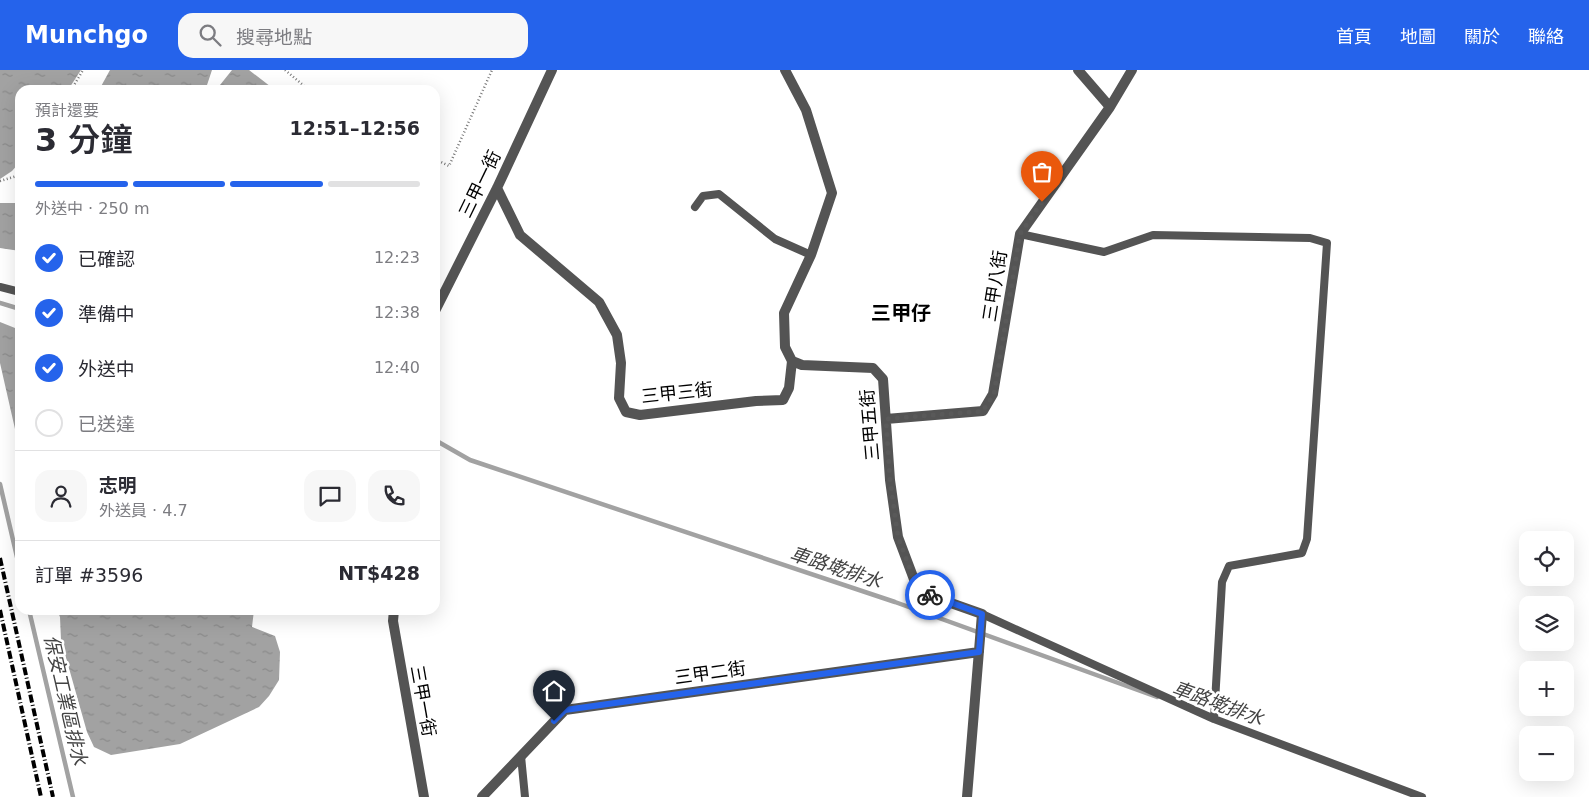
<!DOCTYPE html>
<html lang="zh-TW">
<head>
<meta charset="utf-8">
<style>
	:root { --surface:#fff; --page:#f7f7f7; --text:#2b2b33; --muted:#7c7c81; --line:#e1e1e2; --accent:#2563eb }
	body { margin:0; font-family:"DejaVu Sans","Noto Sans TC",sans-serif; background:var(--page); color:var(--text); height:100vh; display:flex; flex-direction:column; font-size:19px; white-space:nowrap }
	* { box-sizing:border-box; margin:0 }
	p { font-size:16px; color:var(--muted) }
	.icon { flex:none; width:28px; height:28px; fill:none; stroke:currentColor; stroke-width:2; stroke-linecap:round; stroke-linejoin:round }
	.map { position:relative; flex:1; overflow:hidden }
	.details { position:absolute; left:15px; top:15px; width:425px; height:530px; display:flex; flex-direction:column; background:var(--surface); border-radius:15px; box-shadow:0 5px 20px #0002 }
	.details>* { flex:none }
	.buttons { position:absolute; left:1519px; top:461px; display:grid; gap:10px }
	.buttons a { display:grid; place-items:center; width:55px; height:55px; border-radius:10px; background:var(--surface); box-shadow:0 5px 20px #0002; font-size:25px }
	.pin { position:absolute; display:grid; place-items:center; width:42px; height:42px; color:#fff; margin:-51px -21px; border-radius:50% 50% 50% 0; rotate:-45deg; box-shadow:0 0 5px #0007 }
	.pin .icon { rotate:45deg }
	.courier { position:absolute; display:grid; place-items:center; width:50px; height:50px; margin:-25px; border:4px solid #2563eb; border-radius:50%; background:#fff; color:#222; box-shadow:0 1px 6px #0007 }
	.summary em { font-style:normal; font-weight:600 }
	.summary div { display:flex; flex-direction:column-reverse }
	.summary { display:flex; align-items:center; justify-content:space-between; height:85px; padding:0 20px }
	h1 { font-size:32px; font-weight:600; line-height:38px }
	.bar { display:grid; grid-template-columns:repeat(4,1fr); gap:8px 5px; align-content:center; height:60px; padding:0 20px }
	.bar i { height:6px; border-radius:4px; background:var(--line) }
	.bar .active { background:var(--accent) }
	.bar p { grid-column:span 4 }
	.line { display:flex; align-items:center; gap:12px; padding:0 20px; border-top:1px solid var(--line) }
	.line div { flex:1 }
	.round { display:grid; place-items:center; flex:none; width:52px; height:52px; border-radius:15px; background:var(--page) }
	ol { padding:0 20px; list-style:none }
	li { display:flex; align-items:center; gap:15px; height:55px }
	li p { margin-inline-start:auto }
	li .icon { padding:5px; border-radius:50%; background:var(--accent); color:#fff; stroke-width:4 }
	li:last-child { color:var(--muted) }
	li i { width:28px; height:28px; border:2px solid var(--line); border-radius:50% }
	header { display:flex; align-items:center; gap:30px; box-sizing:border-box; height:70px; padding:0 25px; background:var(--accent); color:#fff }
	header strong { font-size:24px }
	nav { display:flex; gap:28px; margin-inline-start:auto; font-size:18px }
	.search { width:350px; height:45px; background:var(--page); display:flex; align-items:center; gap:12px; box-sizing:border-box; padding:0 18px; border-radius:15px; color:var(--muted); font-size:19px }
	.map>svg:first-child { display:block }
</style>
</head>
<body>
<header>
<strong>Munchgo</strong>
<div class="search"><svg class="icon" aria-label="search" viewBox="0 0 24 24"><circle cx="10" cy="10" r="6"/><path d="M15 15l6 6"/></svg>搜尋地點</div>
<nav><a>首頁</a><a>地圖</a><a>關於</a><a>聯絡</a></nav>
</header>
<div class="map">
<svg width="1589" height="727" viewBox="0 0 1589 727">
	<defs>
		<pattern id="water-ripples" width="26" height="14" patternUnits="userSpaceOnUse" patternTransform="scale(1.25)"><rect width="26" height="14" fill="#a2a2a2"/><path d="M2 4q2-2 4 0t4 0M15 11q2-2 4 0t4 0" fill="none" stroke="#8a8a8a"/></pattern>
	</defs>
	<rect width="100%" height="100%" fill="#fff"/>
	<path fill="url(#water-ripples)" d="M0 0H81L68 20H20V92L12 101 0 109Z
		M110 0H212L207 15 203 20H99Z
		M232 0H249L275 20H216Z
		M0 133H20V181L0 178Z
		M0 252 20 260V381L0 293Z
		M57 540H254L252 557 275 566 280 582 279 610 269 626 259 637 180 674 111 685 94 677 87 662 61 570 60 547Z"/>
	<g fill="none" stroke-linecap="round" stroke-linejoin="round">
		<path stroke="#a2a2a2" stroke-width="4.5" d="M0 233 20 239
			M435 370 470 390 895 532 1157 627
			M0 414 20 500
			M29 540 73 727"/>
		<path stroke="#767676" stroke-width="2.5" stroke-dasharray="1 2.5" stroke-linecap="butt" d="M285 0 309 20
			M71 20 83 0
			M435 89 449 96 492 0
			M0 111 20 105"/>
		<path stroke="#545454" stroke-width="8" d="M695 137 703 126 719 124 775 169 811 185
			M1020 164 1104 182 1153 165 1310 168 1327 173 1307 469 1302 483 1229 496 1222 512 1214 649
			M0 217 20 222
			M982 544 1214 649 1422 727
			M521 686 525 727"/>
		<path stroke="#545454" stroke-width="10" d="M785 0 806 40 832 123 811 185 784 243 785 277 792 291 802 295 873 298 883 309 890 410 898 467 915 512 931 526 982 544 967 727
			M1078 0 1110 37
			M497 118 520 165 599 232 617 265 621 293 619 328 626 342 640 345 756 331 783 330 789 318 792 291
			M435 241 497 118 552 0
			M886 349 983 341 993 324 1020 164 1110 37 1132 0
			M394 540 393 551 424 727
			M482 727 565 640 979 582"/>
		<path stroke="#000" stroke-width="4" stroke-dasharray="8 2.5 1 2.5" stroke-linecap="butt" d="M0 488 53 727
			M0 540 41 727"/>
	</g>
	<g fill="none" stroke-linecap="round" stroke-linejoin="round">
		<path stroke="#595959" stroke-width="5" stroke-dasharray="0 9" d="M930 525 915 512 898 467 890 410 886 349 983 341 994 324 1020 164 1042 132"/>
		<path stroke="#2563eb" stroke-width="6" d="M554 651 565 640 979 582 982 544 930 525"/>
	</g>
	<g text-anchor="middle" stroke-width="5" stroke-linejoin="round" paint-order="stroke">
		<g font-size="18" fill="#000" stroke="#fff">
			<text transform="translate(480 114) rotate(-64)" y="6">三甲一街</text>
			<text transform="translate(995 216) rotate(-81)" y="6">三甲八街</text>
			<text transform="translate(677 323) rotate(-6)" y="6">三甲三街</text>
			<text transform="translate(870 355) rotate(-95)" y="6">三甲五街</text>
			<text transform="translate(710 603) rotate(-8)" y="6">三甲二街</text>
			<text transform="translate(423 631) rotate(80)" y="6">三甲一街</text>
		</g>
		<g font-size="19" font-style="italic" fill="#434343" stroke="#fff">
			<text transform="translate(836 497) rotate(18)" y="7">車路墘排水</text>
			<text transform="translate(66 630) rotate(77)" y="7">保安工業區排水</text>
			<text transform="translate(1218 633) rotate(20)" y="7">車路墘排水</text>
		</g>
		<g font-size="20" font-weight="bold" fill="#000" stroke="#fff">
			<text x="901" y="250">三甲仔</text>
		</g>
	</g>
</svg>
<div class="buttons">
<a><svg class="icon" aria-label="locate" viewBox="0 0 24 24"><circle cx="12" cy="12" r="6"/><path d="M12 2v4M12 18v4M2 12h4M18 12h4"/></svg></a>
<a><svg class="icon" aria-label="layers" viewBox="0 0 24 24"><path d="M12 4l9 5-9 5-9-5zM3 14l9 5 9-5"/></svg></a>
<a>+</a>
<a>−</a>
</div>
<div class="pin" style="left:1042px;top:132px;background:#ea580c"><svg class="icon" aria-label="bag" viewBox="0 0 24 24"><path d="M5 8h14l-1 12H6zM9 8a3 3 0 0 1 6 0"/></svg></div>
<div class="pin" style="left:554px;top:651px;background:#1f2937"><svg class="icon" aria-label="home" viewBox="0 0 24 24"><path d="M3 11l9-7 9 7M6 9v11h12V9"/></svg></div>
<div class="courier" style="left:930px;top:525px"><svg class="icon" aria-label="bike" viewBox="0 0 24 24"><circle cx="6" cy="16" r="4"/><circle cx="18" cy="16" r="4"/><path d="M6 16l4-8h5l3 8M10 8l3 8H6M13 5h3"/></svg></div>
<section class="details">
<div class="summary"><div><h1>3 分鐘</h1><p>預計還要</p></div><em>12:51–12:56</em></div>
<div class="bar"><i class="active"></i><i class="active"></i><i class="active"></i><i></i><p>外送中 · 250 m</p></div>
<ol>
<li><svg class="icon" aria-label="check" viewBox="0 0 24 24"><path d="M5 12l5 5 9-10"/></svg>已確認<p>12:23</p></li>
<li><svg class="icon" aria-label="check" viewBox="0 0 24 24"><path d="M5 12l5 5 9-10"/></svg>準備中<p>12:38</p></li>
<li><svg class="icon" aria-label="check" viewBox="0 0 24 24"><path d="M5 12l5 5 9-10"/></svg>外送中<p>12:40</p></li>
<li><i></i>已送達</li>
</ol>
<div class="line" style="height:90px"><a class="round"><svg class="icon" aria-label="person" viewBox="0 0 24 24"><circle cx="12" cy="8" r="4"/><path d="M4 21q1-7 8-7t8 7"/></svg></a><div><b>志明</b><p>外送員 · 4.7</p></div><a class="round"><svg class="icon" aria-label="chat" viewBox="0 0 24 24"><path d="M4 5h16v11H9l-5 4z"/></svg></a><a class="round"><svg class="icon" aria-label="phone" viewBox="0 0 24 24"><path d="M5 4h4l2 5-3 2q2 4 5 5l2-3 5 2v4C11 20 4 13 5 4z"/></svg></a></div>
<div class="line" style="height:65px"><div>訂單 #3596</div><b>NT$428</b></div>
</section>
</div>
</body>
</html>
